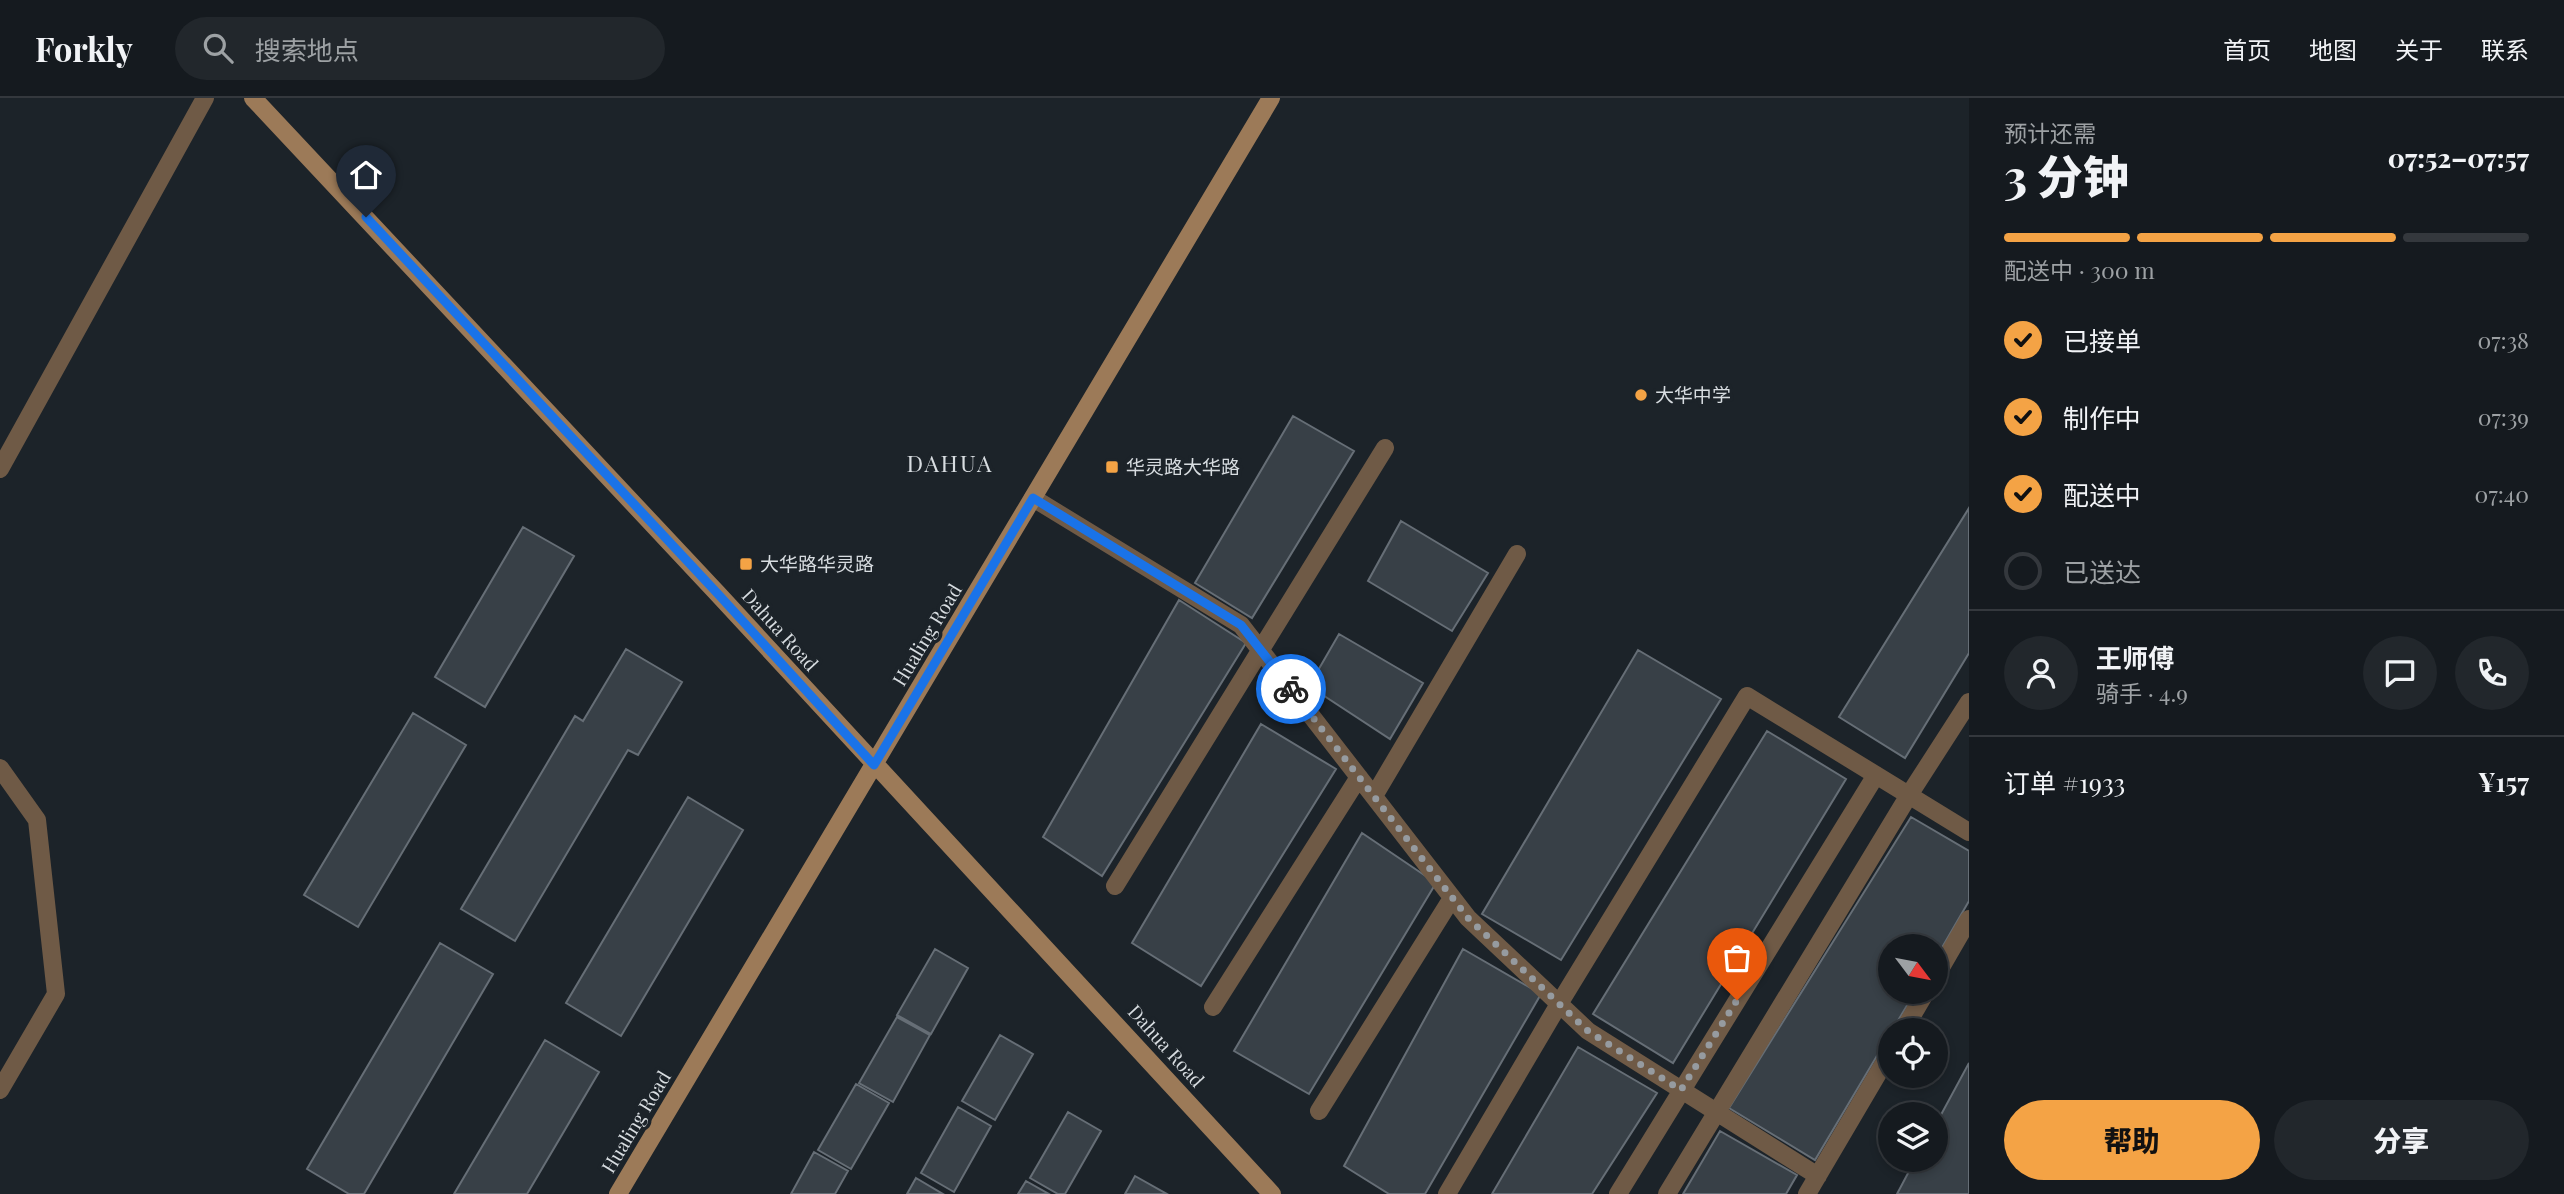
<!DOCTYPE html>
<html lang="zh">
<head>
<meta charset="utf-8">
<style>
	:root { --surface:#151a1f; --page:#22272c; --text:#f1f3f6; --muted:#9da1a4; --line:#34383d; --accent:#f4a345 }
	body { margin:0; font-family:"Playfair Display","Noto Sans SC",serif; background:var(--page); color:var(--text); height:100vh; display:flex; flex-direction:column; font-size:26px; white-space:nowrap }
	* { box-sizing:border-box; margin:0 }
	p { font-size:23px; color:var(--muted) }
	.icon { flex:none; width:38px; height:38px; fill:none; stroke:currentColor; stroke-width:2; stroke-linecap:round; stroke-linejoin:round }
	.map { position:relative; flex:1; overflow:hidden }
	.details { display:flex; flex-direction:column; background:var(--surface); width:595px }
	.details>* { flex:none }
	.needle { width:46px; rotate:122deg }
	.tools { position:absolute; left:1878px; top:836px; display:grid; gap:14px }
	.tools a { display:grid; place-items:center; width:70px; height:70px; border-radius:50%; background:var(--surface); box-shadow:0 4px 10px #0003,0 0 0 2px var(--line); font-size:35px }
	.pin { position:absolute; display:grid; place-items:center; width:60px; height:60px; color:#fff; margin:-72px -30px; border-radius:50% 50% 50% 0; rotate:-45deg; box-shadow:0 0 7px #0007 }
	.pin .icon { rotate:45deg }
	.courier { position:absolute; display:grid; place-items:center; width:70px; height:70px; margin:-35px; border:5px solid #1a73e8; border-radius:50%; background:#fff; color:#222; box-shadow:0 2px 9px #0007 }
	.summary em { font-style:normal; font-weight:800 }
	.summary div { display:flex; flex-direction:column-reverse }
	.summary { display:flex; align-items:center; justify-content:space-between; height:119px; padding:0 35px }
	h1 { font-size:46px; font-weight:800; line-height:52px }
	.bar { display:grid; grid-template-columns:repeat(4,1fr); gap:10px 7px; align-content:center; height:84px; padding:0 35px }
	.bar i { height:9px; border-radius:5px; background:var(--line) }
	.bar .selected { background:var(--accent) }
	.bar p { grid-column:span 4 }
	.line { display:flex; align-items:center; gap:18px; padding:0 35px; border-top:2px solid var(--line) }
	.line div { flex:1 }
	.round { display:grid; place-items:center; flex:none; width:74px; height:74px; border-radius:37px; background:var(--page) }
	ol { padding:0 35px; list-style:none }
	li { display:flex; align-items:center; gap:21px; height:77px }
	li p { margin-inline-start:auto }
	li .icon { padding:7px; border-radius:50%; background:var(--accent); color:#111; stroke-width:4 }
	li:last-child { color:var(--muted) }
	li i { width:38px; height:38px; border:4px solid var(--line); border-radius:50% }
	.primary-button { display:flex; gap:14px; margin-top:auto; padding:14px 35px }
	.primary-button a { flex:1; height:80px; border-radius:42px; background:var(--accent); color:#111; font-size:28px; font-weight:800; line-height:80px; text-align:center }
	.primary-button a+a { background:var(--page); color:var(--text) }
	header { display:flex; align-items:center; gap:42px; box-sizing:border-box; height:98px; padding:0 35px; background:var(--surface); border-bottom:2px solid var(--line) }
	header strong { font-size:33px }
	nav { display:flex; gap:38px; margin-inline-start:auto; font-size:24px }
	.search { width:490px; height:63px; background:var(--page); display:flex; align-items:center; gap:18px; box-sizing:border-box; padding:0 24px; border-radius:38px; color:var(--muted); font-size:26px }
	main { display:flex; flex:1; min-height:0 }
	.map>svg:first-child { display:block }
</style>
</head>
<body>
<header>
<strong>Forkly</strong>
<div class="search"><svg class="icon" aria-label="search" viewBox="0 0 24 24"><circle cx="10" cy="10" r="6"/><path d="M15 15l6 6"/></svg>搜索地点</div>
<nav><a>首页</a><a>地图</a><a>关于</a><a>联系</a></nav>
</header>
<main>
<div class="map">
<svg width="1969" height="1096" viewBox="0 0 1969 1096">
	<rect width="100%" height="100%" fill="#1c2329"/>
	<path fill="#384047" stroke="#666e76" stroke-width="2" d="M1293 318 1354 353 1252 520 1195 485Z
		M1969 410V555L1905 660 1839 619Z
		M1401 423 1488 475 1452 533 1368 483Z
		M523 429 574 458 485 609 435 579Z
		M1179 502 1246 545 1102 778 1043 739Z
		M1339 536 1423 585 1390 641 1309 588Z
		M626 551 682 584 638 657 628 652 515 843 461 811 575 618 583 623Z
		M1638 552 1721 601 1561 862 1482 816Z
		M413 615 466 647 358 829 304 797Z
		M1261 626 1336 671 1201 888 1132 845Z
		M1767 633 1846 681 1673 965 1593 916Z
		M688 699 743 732 621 938 566 905Z
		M1911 719 1969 753V803L1936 860V849H1890V894H1915L1815 1062 1729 1010Z
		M1362 735 1436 785 1309 996 1234 953Z
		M440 845 493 876 364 1096H349L307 1071Z
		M935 851 968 870 931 936 897 917Z
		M1463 851 1541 896 1425 1096H1389L1344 1068Z
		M897 919 930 937 893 1004 859 985Z
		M1000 937 1033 956 995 1022 962 1003Z
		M545 942 599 974 527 1096H454Z
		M1578 949 1657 995 1592 1096H1492Z
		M1969 965V1096H1897L1915 1062H1936V1026Z
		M856 986 889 1005 851 1071 818 1052Z
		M958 1009 991 1028 954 1094 921 1075Z
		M1068 1014 1101 1033 1065 1096H1058L1030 1080Z
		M1720 1033 1797 1077 1786 1096H1683Z
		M814 1054 848 1073 835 1096H791Z
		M1135 1078 1167 1096H1125Z
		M916 1080 943 1096H907Z
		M1026 1083 1049 1096H1018Z"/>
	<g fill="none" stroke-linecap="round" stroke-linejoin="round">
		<path stroke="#6f5a46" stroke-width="18" d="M0 371 205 0
			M1033 400 1241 527 1468 820 1588 933 1818 1078
			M0 670 37 722 56 896 0 992
			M1374 698 1517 456
			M1115 788 1385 350
			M1936 878 1969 821
			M1213 909 1359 679
			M1903 933 1926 894
			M1319 1013 1452 800
			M1447 1096 1559 906 1747 598 1969 734
			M1618 1096 1876 677
			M1667 1096 1909 697 1969 604
			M1807 1096 1890 955"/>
		<path stroke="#9c7a58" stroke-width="18" d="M253 0 718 496 1272 1096
			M618 1096 1271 0"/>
	</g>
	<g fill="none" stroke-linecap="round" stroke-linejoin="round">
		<path stroke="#969ba0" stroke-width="7" stroke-dasharray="0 12.6" d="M1291 591 1468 820 1588 933 1681 992 1737 902"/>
		<path stroke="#1a73e8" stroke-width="9" d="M366 119 718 496 874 667 1033 400 1241 527 1291 591"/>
	</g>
	<g fill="#f4a345" stroke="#1c2329" stroke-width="2.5">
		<circle cx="1641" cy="297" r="7"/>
		<rect x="1105" y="362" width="14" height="14" rx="3.5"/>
		<rect x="739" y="459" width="14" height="14" rx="3.5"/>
	</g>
	<g text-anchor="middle" stroke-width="7" stroke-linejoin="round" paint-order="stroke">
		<g font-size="19" fill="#d7dce0" stroke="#1c2329" text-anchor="start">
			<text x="1655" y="304">大华中学</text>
			<text x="1126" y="376">华灵路大华路</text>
			<text x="760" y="473">大华路华灵路</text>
		</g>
		<g font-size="19" fill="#d7dce0" stroke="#1c2329">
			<text transform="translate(780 532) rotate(48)" y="7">Dahua Road</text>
			<text transform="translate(927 537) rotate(-59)" y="7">Hualing Road</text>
			<text transform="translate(1166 948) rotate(48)" y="7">Dahua Road</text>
			<text transform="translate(636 1024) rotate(-59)" y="7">Hualing Road</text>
		</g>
		<g font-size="23" letter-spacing="2" fill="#d7dce0" stroke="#1c2329">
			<text x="950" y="374">DAHUA</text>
		</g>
	</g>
</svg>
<div class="tools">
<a><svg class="needle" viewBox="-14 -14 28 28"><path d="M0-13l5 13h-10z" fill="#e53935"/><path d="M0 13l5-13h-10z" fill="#9da1a4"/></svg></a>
<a><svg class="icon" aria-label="locate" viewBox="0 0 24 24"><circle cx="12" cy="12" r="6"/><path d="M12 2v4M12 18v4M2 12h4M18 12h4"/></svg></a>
<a><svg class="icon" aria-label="layers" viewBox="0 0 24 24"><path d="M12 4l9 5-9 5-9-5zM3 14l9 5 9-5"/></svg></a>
</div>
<div class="pin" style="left:1737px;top:902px;background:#ea580c"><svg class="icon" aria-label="bag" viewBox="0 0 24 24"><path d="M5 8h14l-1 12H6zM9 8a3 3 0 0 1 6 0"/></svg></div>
<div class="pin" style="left:366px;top:119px;background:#1f2937"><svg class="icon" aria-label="home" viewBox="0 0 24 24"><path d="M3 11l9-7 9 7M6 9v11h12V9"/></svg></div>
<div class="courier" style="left:1291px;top:591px"><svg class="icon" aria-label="bike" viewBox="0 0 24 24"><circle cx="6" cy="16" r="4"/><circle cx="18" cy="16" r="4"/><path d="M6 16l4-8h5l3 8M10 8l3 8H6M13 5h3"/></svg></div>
</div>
<section class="details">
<div class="summary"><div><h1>3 分钟</h1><p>预计还需</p></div><em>07:52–07:57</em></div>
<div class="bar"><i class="selected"></i><i class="selected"></i><i class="selected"></i><i></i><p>配送中 · 300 m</p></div>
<ol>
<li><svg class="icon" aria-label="check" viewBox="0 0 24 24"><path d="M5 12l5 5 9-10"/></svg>已接单<p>07:38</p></li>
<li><svg class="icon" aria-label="check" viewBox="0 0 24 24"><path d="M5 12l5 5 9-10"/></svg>制作中<p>07:39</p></li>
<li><svg class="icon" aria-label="check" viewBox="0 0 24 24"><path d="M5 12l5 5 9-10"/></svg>配送中<p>07:40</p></li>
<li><i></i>已送达</li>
</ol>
<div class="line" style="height:126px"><a class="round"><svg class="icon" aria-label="person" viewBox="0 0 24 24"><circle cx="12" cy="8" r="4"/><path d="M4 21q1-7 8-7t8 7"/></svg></a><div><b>王师傅</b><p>骑手 · 4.9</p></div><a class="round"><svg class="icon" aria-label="chat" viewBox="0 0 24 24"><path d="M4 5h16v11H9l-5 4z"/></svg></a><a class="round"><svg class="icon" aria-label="phone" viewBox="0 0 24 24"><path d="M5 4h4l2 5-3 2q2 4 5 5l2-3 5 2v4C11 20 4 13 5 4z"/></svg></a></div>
<div class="line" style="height:91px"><div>订单 #1933</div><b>¥157</b></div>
<div class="primary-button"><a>帮助</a><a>分享</a></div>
</section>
</main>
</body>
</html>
